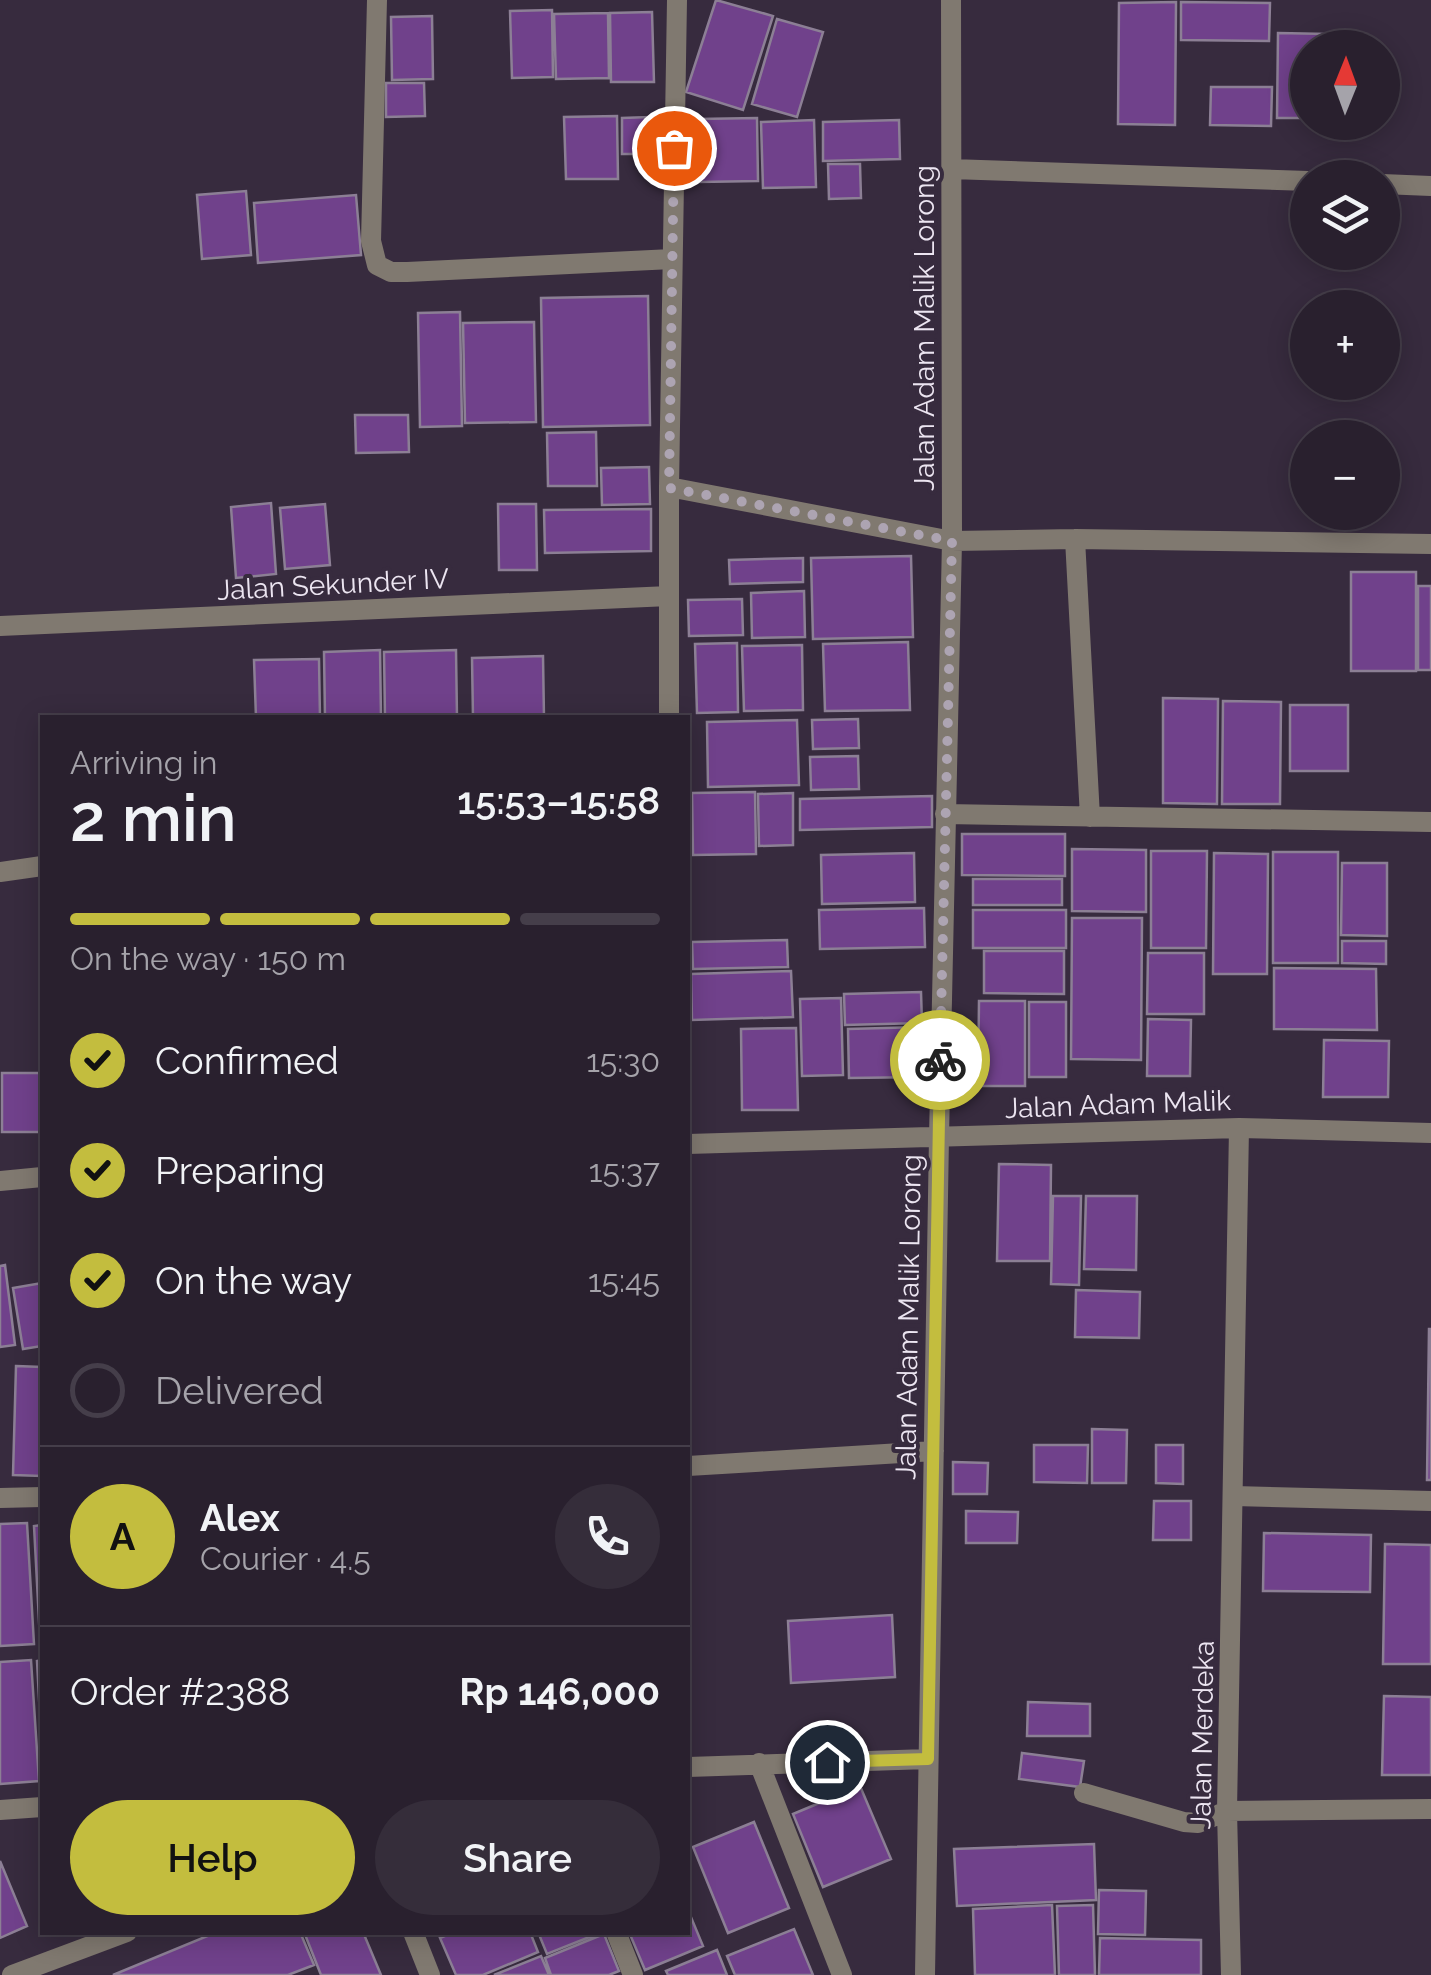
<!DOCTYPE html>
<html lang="en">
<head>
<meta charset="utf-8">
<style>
	:root { --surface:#29202e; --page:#352d3a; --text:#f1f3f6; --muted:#a5a3aa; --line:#453e4a; --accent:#c3bd3e }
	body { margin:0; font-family:Raleway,sans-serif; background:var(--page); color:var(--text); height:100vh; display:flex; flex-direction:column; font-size:38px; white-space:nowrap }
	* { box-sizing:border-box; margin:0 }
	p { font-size:32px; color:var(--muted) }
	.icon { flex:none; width:55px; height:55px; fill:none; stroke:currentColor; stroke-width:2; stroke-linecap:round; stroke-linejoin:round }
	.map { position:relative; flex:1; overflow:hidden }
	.details { position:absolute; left:40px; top:715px; width:650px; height:1220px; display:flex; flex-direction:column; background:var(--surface); border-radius:0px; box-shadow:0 5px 25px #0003,0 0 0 2px var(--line) }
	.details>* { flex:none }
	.needle { width:65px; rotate:1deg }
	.controls { position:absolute; left:1290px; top:30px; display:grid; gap:20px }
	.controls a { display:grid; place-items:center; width:110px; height:110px; border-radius:50%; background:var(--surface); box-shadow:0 5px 25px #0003,0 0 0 2px var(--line); font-size:50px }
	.pin { position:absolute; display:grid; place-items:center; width:85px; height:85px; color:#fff; margin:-42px; border:5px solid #fff; border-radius:50%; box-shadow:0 2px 10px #0007 }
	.courier { position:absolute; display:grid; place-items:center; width:100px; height:100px; margin:-50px; border:8px solid #c3bd3e; border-radius:50%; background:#fff; color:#222; box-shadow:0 2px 12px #0007 }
	.head em { font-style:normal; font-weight:600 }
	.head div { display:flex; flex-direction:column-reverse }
	.head { display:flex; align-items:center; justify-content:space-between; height:170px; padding:0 30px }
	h1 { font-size:65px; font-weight:600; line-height:75px }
	.bar { display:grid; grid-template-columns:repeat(4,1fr); gap:15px 10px; align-content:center; height:120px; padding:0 30px }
	.bar i { height:12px; border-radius:8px; background:var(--line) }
	.bar .current { background:var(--accent) }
	.bar p { grid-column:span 4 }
	.line { display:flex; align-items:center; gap:25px; padding:0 30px; border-top:2px solid var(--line) }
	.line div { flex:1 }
	.round { display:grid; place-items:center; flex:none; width:105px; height:105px; border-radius:52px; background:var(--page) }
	ol { padding:0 30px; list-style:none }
	li { display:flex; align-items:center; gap:30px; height:110px }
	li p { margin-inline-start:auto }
	li .icon { padding:10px; border-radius:50%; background:var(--accent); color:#111; stroke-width:4 }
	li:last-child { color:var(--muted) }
	li i { width:55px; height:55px; border:5px solid var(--line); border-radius:50% }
	.primary-button { display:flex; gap:20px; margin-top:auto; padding:20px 30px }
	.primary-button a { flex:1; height:115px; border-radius:60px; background:var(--accent); color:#111; font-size:40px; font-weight:600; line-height:115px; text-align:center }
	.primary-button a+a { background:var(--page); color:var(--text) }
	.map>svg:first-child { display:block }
</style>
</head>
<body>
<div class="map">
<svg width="1431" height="1975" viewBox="0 0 1431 1975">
	<rect width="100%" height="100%" fill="#372b3e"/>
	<path fill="#70418b" stroke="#8c7f95" stroke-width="2.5" d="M716 0 773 16 743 110 686 92Z
		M1176 2 1175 125 1118 124 1119 3Z
		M1181 2 1270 3 1269 41 1181 40Z
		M552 10 553 77 512 78 510 11Z
		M652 12 654 82H611L610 13Z
		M608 13 609 78 556 79 554 14Z
		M432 16 433 79 392 80 391 17Z
		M777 19 823 32 797 117 752 104Z
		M1278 33 1328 34V48H1308V118H1277Z
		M1333 38 1364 39V48H1333Z
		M386 83H424L425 116 386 117Z
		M1211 87H1272L1271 126 1210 125Z
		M617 116 618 179H566L564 117Z
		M650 117 651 154H622V118Z
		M757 118 758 181 699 182 698 119Z
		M814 120 816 187 763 188 761 122Z
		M899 120 900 159 823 161V122Z
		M828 164H860L861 198 829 199Z
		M246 191 251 255 202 259 197 195Z
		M356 195 361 255 258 263 254 203Z
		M648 296 650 425 543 427 541 298Z
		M460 312 462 426 420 427 418 313Z
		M534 322 536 422 465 423 463 323Z
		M355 415H408L409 452 356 453Z
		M596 432 597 486H548L547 433Z
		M649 467 650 504 602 505 601 468Z
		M271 503 276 574 236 578 231 507Z
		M325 504 330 565 285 569 280 508Z
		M498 504H536L537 570H499Z
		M651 509V551L545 553 544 510Z
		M911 556 913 637 813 639 811 558Z
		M803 558V582L730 584 729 560Z
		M1351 572H1416V671H1351Z
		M1418 586H1431V670H1418Z
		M804 591 805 637 752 638 751 593Z
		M742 599 743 635 689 636 688 600Z
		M908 642 910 710 825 711 823 644Z
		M737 643 738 712 697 713 695 644Z
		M802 645 803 710 744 711 742 646Z
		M380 650 381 718H325L324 652Z
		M456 650 457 718H385L384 652Z
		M543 656 544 718H473L472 658Z
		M319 659 320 718H256L254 660Z
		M1163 698 1218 699 1217 804 1163 803Z
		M1223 701 1281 702 1280 804H1222Z
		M1290 705H1348V771H1290Z
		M858 719 859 748 813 749 812 720Z
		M797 720 799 785 708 787 707 722Z
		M858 756 859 789 811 790 810 757Z
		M755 792 756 854 693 855 692 793Z
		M793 793V845L759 846 758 794Z
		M932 796V827L800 830V799Z
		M962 834H1065V876L962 875Z
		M1072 849 1146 850V912L1072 911Z
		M1151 851H1207L1206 948H1151Z
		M1273 852H1338V963H1273Z
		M914 853 915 902 822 904 821 855Z
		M1214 853 1268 854 1267 974H1213Z
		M1342 863H1387V936L1341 935Z
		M973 879H1062V905H973Z
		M924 908 925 947 820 949 819 910Z
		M973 910H1066V948H973Z
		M1072 918H1142L1141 1060 1071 1059Z
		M787 940 788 967 693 969 692 942Z
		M1342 941H1386V964L1342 963Z
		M984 951H1064V994L984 993Z
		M1148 953H1204V1014H1147Z
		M1274 968 1376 969 1377 1030 1274 1029Z
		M791 971 793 1017 692 1020 691 974Z
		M921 992 922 1023 845 1025 844 994Z
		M841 998 843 1075 802 1076 800 999Z
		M979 1001H1025V1086H978Z
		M1029 1002H1066V1077H1029Z
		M1148 1019 1191 1020 1190 1076H1147Z
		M922 1027 923 1077 849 1078 848 1029Z
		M796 1028 798 1110H742L741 1029Z
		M1324 1040 1389 1041 1388 1097H1323Z
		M2 1073H42V1132H2Z
		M999 1164 1051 1165 1050 1261H997Z
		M1053 1196H1081L1079 1285 1051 1284Z
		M1086 1196H1137L1136 1270 1084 1269Z
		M5 1265 15 1345 0 1347V1266Z
		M42 1283V1346L23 1349 13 1288Z
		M1076 1290 1140 1292 1139 1338 1075 1337Z
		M1429 1329H1431V1480H1427Z
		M16 1366 42 1367V1476L13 1475Z
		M1092 1429 1127 1430 1126 1483H1092Z
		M1034 1445H1088L1087 1483 1034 1482Z
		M1156 1445H1183V1484L1156 1483Z
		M953 1462 988 1463 987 1494H953Z
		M1154 1501H1191V1540H1153Z
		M966 1511 1018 1512 1017 1543H966Z
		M27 1523 34 1644 0 1646V1524Z
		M42 1525V1640H40L34 1526Z
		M1264 1533 1371 1535 1370 1592 1263 1591Z
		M1385 1544 1431 1545V1664H1383Z
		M892 1615 895 1677 791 1683 788 1621Z
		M31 1660 39 1781 0 1784V1662Z
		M42 1660V1754L37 1661Z
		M1384 1696 1431 1697V1775H1382Z
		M1028 1702 1090 1704V1736H1027Z
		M1022 1753 1084 1761 1080 1787 1019 1779Z
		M860 1786 891 1859 823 1887 793 1814Z
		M754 1822 789 1908 728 1933 693 1847Z
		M1094 1844 1096 1900 957 1906 954 1849Z
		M0 1861 27 1926 0 1938Z
		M1099 1890 1146 1891 1145 1935 1098 1934Z
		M1052 1905 1055 1975H975L973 1909Z
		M1093 1905 1095 1975H1059L1057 1906Z
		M688 1910 703 1946 645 1970 629 1932H688Z
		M794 1929 813 1975H735L727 1956Z
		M217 1932H300L314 1965 288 1975H113Z
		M304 1932H363L381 1975H321Z
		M454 1932H530L538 1952 483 1975H456L440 1938Z
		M538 1932H596L597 1934 547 1954Z
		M604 1934 619 1971 609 1975H551L545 1958Z
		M1100 1938 1201 1940V1975H1099Z
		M717 1950 727 1975H668L666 1971Z
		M541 1956 549 1975H494Z"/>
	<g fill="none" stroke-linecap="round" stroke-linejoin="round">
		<path stroke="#807970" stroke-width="20" d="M377 0 371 241 377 265 391 272H407L672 259
			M951 169 1308 181
			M1382 184 1431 186
			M669 487 952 541 1075 539 1431 544
			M1075 539 1090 817
			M0 626 669 596
			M669 718V487L677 0
			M945 814 1431 822
			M0 872 42 866
			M688 1144 1239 1128 1431 1133
			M0 1181 42 1177
			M688 1466 934 1451
			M1234 1496 1431 1501
			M0 1498 42 1497
			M759 1763 842 1975
			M688 1767 928 1759
			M1084 1793 1184 1822 1198 1823 1227 1811 1431 1809
			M0 1810 42 1807
			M413 1932 430 1975
			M616 1932 633 1975
			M12 1975 127 1932
			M925 1975 939 1137 952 541 951 0
			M1231 1975 1227 1811 1239 1128"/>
	</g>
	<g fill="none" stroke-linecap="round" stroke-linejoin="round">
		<path stroke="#ada4b2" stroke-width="10" stroke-dasharray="0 18" d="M674 148 669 488 952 541 940 1060"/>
		<path stroke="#c3bd3e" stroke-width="12" d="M827 1762 928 1759 940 1060"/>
	</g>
	<g text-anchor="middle" stroke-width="8" stroke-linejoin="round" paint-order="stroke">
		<g font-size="28" fill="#ece5f1" stroke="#372b3e">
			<text transform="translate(924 328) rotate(-90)" y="10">Jalan Adam Malik Lorong</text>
			<text transform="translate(333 584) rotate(-3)" y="10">Jalan Sekunder IV</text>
			<text transform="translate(1118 1104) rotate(-2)" y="10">Jalan Adam Malik</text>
			<text transform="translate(908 1317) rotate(-89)" y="10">Jalan Adam Malik Lorong</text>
			<text transform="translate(1202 1735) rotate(-89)" y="10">Jalan Merdeka</text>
		</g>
	</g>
</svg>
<div class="controls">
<a><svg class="needle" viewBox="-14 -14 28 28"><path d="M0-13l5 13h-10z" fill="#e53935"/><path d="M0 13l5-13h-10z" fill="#a5a3aa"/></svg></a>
<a><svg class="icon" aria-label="layers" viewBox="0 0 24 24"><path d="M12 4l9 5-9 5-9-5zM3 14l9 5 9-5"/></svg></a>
<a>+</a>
<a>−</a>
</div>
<div class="pin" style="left:674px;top:148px;background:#ea580c"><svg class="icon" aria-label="bag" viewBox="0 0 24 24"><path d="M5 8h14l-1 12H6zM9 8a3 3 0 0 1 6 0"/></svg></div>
<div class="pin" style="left:827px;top:1762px;background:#1f2937"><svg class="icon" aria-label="home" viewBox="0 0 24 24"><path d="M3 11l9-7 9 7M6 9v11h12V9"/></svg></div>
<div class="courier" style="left:940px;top:1060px"><svg class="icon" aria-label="bike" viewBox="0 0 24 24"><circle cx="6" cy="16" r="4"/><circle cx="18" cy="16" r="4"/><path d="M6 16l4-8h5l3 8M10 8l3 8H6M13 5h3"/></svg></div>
<section class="details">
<div class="head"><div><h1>2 min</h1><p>Arriving in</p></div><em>15:53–15:58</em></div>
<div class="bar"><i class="current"></i><i class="current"></i><i class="current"></i><i></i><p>On the way · 150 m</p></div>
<ol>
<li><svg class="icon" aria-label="check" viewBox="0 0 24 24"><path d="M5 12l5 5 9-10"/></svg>Confirmed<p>15:30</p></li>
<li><svg class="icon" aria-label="check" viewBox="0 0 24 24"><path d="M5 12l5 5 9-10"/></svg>Preparing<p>15:37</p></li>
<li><svg class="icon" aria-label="check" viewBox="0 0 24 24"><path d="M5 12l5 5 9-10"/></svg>On the way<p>15:45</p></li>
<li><i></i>Delivered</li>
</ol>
<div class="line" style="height:180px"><b class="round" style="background:var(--accent);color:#111">A</b><div><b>Alex</b><p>Courier · 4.5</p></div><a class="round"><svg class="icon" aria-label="phone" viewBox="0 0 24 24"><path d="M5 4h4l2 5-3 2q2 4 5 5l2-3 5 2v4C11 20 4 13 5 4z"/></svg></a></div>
<div class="line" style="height:130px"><div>Order #2388</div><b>Rp 146,000</b></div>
<div class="primary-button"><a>Help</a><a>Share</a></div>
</section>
</div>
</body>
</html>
